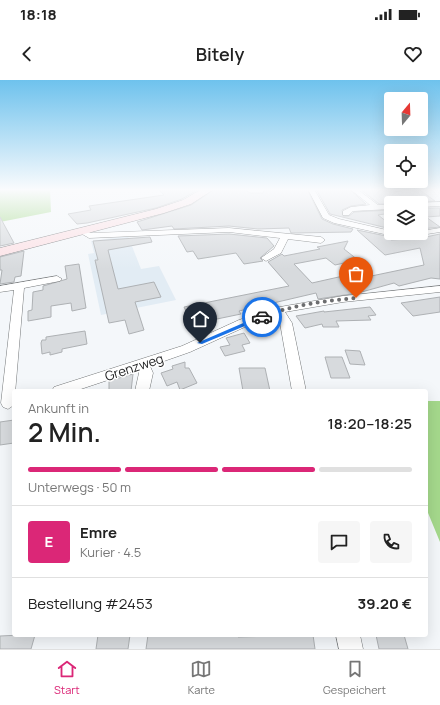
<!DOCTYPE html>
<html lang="de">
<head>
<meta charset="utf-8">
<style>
	:root { --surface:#fff; --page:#f6f6f6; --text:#222; --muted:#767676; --line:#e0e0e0; --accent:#db2777 }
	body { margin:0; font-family:Manrope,sans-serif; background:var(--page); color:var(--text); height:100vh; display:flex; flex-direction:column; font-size:15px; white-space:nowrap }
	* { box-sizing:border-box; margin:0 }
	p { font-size:13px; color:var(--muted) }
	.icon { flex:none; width:22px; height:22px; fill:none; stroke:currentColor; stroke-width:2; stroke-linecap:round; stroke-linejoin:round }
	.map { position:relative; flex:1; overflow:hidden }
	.details { position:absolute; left:12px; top:309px; width:416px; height:248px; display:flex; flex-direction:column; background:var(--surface); border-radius:4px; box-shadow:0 4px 16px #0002 }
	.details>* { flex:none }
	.needle { width:26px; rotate:19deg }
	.buttons { position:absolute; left:384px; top:12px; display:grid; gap:8px }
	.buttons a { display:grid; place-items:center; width:44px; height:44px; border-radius:4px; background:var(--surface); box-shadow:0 4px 16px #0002; font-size:20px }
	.pin { position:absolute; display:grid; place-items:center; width:34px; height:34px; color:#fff; margin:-41px -17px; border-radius:50% 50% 50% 0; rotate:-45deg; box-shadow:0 0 4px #0007 }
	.pin .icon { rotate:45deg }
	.courier { position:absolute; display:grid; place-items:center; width:40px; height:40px; margin:-20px; border:3px solid #1a73e8; border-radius:50%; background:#fff; color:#222; box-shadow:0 1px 5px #0007 }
	.summary em { font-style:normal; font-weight:600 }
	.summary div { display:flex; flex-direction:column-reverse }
	.summary { display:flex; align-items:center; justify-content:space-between; height:68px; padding:0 16px }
	h1 { font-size:26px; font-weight:600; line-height:30px }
	.bar { display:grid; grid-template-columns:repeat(4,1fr); gap:6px 4px; align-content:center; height:48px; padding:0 16px }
	.bar i { height:5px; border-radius:3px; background:var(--line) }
	.bar .current { background:var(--accent) }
	.bar p { grid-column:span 4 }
	.line { display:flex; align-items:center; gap:10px; padding:0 16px; border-top:1px solid var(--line) }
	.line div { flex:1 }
	.round { display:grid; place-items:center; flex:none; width:42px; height:42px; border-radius:4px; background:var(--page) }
	.status { display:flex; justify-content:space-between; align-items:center; height:28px; padding:0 20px; background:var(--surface); direction:ltr }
	.status svg { height:11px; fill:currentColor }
	header { display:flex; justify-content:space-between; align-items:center; height:52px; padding:0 16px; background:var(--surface); font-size:18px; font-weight:600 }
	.menu { display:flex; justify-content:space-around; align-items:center; height:56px; border-top:1px solid var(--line); background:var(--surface); font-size:11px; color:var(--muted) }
	.menu a { display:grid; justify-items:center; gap:2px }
	.menu .current { color:var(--accent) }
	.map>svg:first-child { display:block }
</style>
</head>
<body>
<div class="status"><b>18:18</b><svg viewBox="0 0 49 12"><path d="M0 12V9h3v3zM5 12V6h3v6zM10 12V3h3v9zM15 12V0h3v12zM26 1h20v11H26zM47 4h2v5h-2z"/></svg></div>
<header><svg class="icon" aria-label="back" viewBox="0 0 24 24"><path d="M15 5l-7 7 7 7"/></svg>Bitely<svg class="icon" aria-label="heart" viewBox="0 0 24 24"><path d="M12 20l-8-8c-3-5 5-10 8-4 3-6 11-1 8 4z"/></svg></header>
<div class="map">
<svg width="440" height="569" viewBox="0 0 440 569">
	<rect width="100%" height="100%" fill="#f4f7fa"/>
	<path fill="#e2ecf4" d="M128 156 141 189 159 186 176 220 101 235 88 174 94 173 91 161Z"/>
	<path fill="#a5d98c" d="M0 109H50L51 132 0 142Z
		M426 321H440V462L426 428Z"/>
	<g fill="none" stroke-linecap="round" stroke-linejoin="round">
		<path stroke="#57d8f5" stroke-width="2" d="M110 109H116"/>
	</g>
	<path fill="#d7dadd" stroke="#aeb1b4" d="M158 109H199L182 119 156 128 87 143 77 144 68 134 91 130 89 126 164 115Z
		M215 109H244L250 113H263L264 109H307L322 139 333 144 353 149 351 152 294 153H291L289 148 258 149 229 146 174 149 172 146 142 150 137 142 191 125Z
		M316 109H349L366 124 351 126 342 130 343 136H349L354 132 391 130V133L378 135 391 145V149L330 134Z
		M360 109H391V112L420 110 435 121 399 123 391 117V124H379Z
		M421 128H440V136L426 137 440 147 421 149Z
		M0 137 14 163 0 166Z
		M357 150 391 157V160L421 158 440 154V199L431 198 399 206 394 203 358 213 318 219 316 213 239 231 241 234 188 245 184 236 188 235 184 227 289 206 268 182 282 174 284 176 320 169 317 167 348 161 344 169 358 180 335 185 326 178 294 184 312 203 352 194 357 199 424 185 420 168 385 175Z
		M229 154 267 158 274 166 260 178 263 181 244 184 236 173 198 179 193 171 187 172 178 156Z
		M150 157 152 162 108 170 118 209 154 202 161 217 135 222 144 250 129 254 125 240 109 243 95 180H98L93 161Z
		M24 171 21 196 15 197 14 202 0 204 2 190H0V177Z
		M79 184 86 228 72 231 71 223 51 226V237L28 241V231L32 230 33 212 43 210V206L67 199 65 186Z
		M440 217V232L413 236 401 223Z
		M370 227 376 235 368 236 371 240 336 241 339 247H323L322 244 305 248 296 236 324 231V232Z
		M85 251 87 264 62 269V272L50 275V272L42 274 41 263 42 260H46V257Z
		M244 253 250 263 242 265 245 271 225 276 220 267 230 265 226 258Z
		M345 270 360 271 365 285 350 284Z
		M325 277H342L350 298H331Z
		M185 282V288H189L197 303 180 310 177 302 167 306 161 293 173 289 172 286Z
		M239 288H265L270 311H243Z
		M133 294 131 311H109V301Z
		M14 340V363L0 365V342Z
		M21 555H35L31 569H0V556Z
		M98 555H130L128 569H96Z
		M148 555H238V557L313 555 315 569H146Z
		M376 555H404L408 569H379Z"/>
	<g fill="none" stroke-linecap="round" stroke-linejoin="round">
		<g stroke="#747779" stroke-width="1">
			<path id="minor" d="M308 109H314L329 135 339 139 391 151V153H421V151L440 148V152L402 158 334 143 323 138Z
				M350 109H357L378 125H391V129L353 131 349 135H343V131L351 127 370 125Z
				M440 122V126L421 127V123Z
				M229 148 321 157 325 160 321 163 288 159 281 173 266 181 261 178 274 169 280 158 229 152 89 158 77 151 81 149 91 153Z
				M57 196 62 199 60 201 24 208 14 325 8 329 3 327 1 323 14 210 0 212V206Z
				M440 206V212L343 222 285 232 292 243 306 311H292L280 243 275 235 247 246 190 272 150 286 153 293 149 311H135L139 293 138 290 75 311H52L54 307 182 266 239 240 274 228 343 216Z
				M336 555H360L363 569H339Z"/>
		</g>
		<g stroke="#747779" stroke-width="1">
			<path id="secondary" d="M202 109H214L191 124 164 133 0 176V168L156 129 183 120Z"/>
		</g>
		<use href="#minor" fill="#fff" fill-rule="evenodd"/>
		<use href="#secondary" fill="#fce2e6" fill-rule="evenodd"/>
	</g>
	<linearGradient id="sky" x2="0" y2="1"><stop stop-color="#6ec2ed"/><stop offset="0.58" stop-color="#fafbfd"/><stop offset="1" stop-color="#fafbfd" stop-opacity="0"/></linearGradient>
	<rect width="440" height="189" fill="url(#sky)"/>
	<path fill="#1a73e8" d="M262 235 264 238 202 264 197 263Z"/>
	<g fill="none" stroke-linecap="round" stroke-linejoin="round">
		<path stroke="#6c6d6f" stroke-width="4" stroke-dasharray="0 7.2" d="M262 237C292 225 324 221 356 218"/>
	</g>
	<g text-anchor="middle" stroke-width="3" stroke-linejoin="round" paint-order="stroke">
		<g font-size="13" fill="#222324" stroke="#fff">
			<text transform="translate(134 287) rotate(-18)" y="5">Grenzweg</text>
		</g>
	</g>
</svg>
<div class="buttons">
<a><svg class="needle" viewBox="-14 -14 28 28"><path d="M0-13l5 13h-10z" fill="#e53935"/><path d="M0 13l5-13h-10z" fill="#767676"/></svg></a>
<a><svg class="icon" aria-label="locate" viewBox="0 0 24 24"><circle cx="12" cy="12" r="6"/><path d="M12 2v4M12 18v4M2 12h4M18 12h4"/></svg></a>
<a><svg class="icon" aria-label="layers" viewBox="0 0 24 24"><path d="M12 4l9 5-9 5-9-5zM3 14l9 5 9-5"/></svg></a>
</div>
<div class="pin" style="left:356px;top:218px;background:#ea580c"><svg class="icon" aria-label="bag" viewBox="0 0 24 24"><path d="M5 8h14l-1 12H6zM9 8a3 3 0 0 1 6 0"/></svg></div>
<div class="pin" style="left:200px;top:263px;background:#1f2937"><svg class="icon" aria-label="home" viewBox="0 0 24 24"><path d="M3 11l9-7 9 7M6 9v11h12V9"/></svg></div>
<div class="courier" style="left:262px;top:237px"><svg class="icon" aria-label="car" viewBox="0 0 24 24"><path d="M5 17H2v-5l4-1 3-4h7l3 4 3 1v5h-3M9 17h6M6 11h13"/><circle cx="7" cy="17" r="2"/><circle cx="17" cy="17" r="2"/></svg></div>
<section class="details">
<div class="summary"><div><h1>2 Min.</h1><p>Ankunft in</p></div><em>18:20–18:25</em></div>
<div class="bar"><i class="current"></i><i class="current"></i><i class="current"></i><i></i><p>Unterwegs · 50 m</p></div>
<div class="line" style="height:72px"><b class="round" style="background:var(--accent);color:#fff">E</b><div><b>Emre</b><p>Kurier · 4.5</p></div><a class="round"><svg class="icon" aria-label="chat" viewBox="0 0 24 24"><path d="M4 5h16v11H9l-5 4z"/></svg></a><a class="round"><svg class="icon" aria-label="phone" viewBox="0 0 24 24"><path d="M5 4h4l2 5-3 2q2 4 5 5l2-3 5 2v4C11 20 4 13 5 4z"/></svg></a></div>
<div class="line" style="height:52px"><div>Bestellung #2453</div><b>39.20 €</b></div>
</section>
</div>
<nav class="menu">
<a class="current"><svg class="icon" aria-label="home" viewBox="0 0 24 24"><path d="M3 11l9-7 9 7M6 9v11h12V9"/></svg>Start</a>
<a><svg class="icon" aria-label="map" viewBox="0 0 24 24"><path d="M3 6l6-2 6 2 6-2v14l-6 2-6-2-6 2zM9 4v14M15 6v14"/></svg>Karte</a>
<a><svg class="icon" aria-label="saved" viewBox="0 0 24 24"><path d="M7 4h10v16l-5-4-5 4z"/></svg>Gespeichert</a>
</nav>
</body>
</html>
